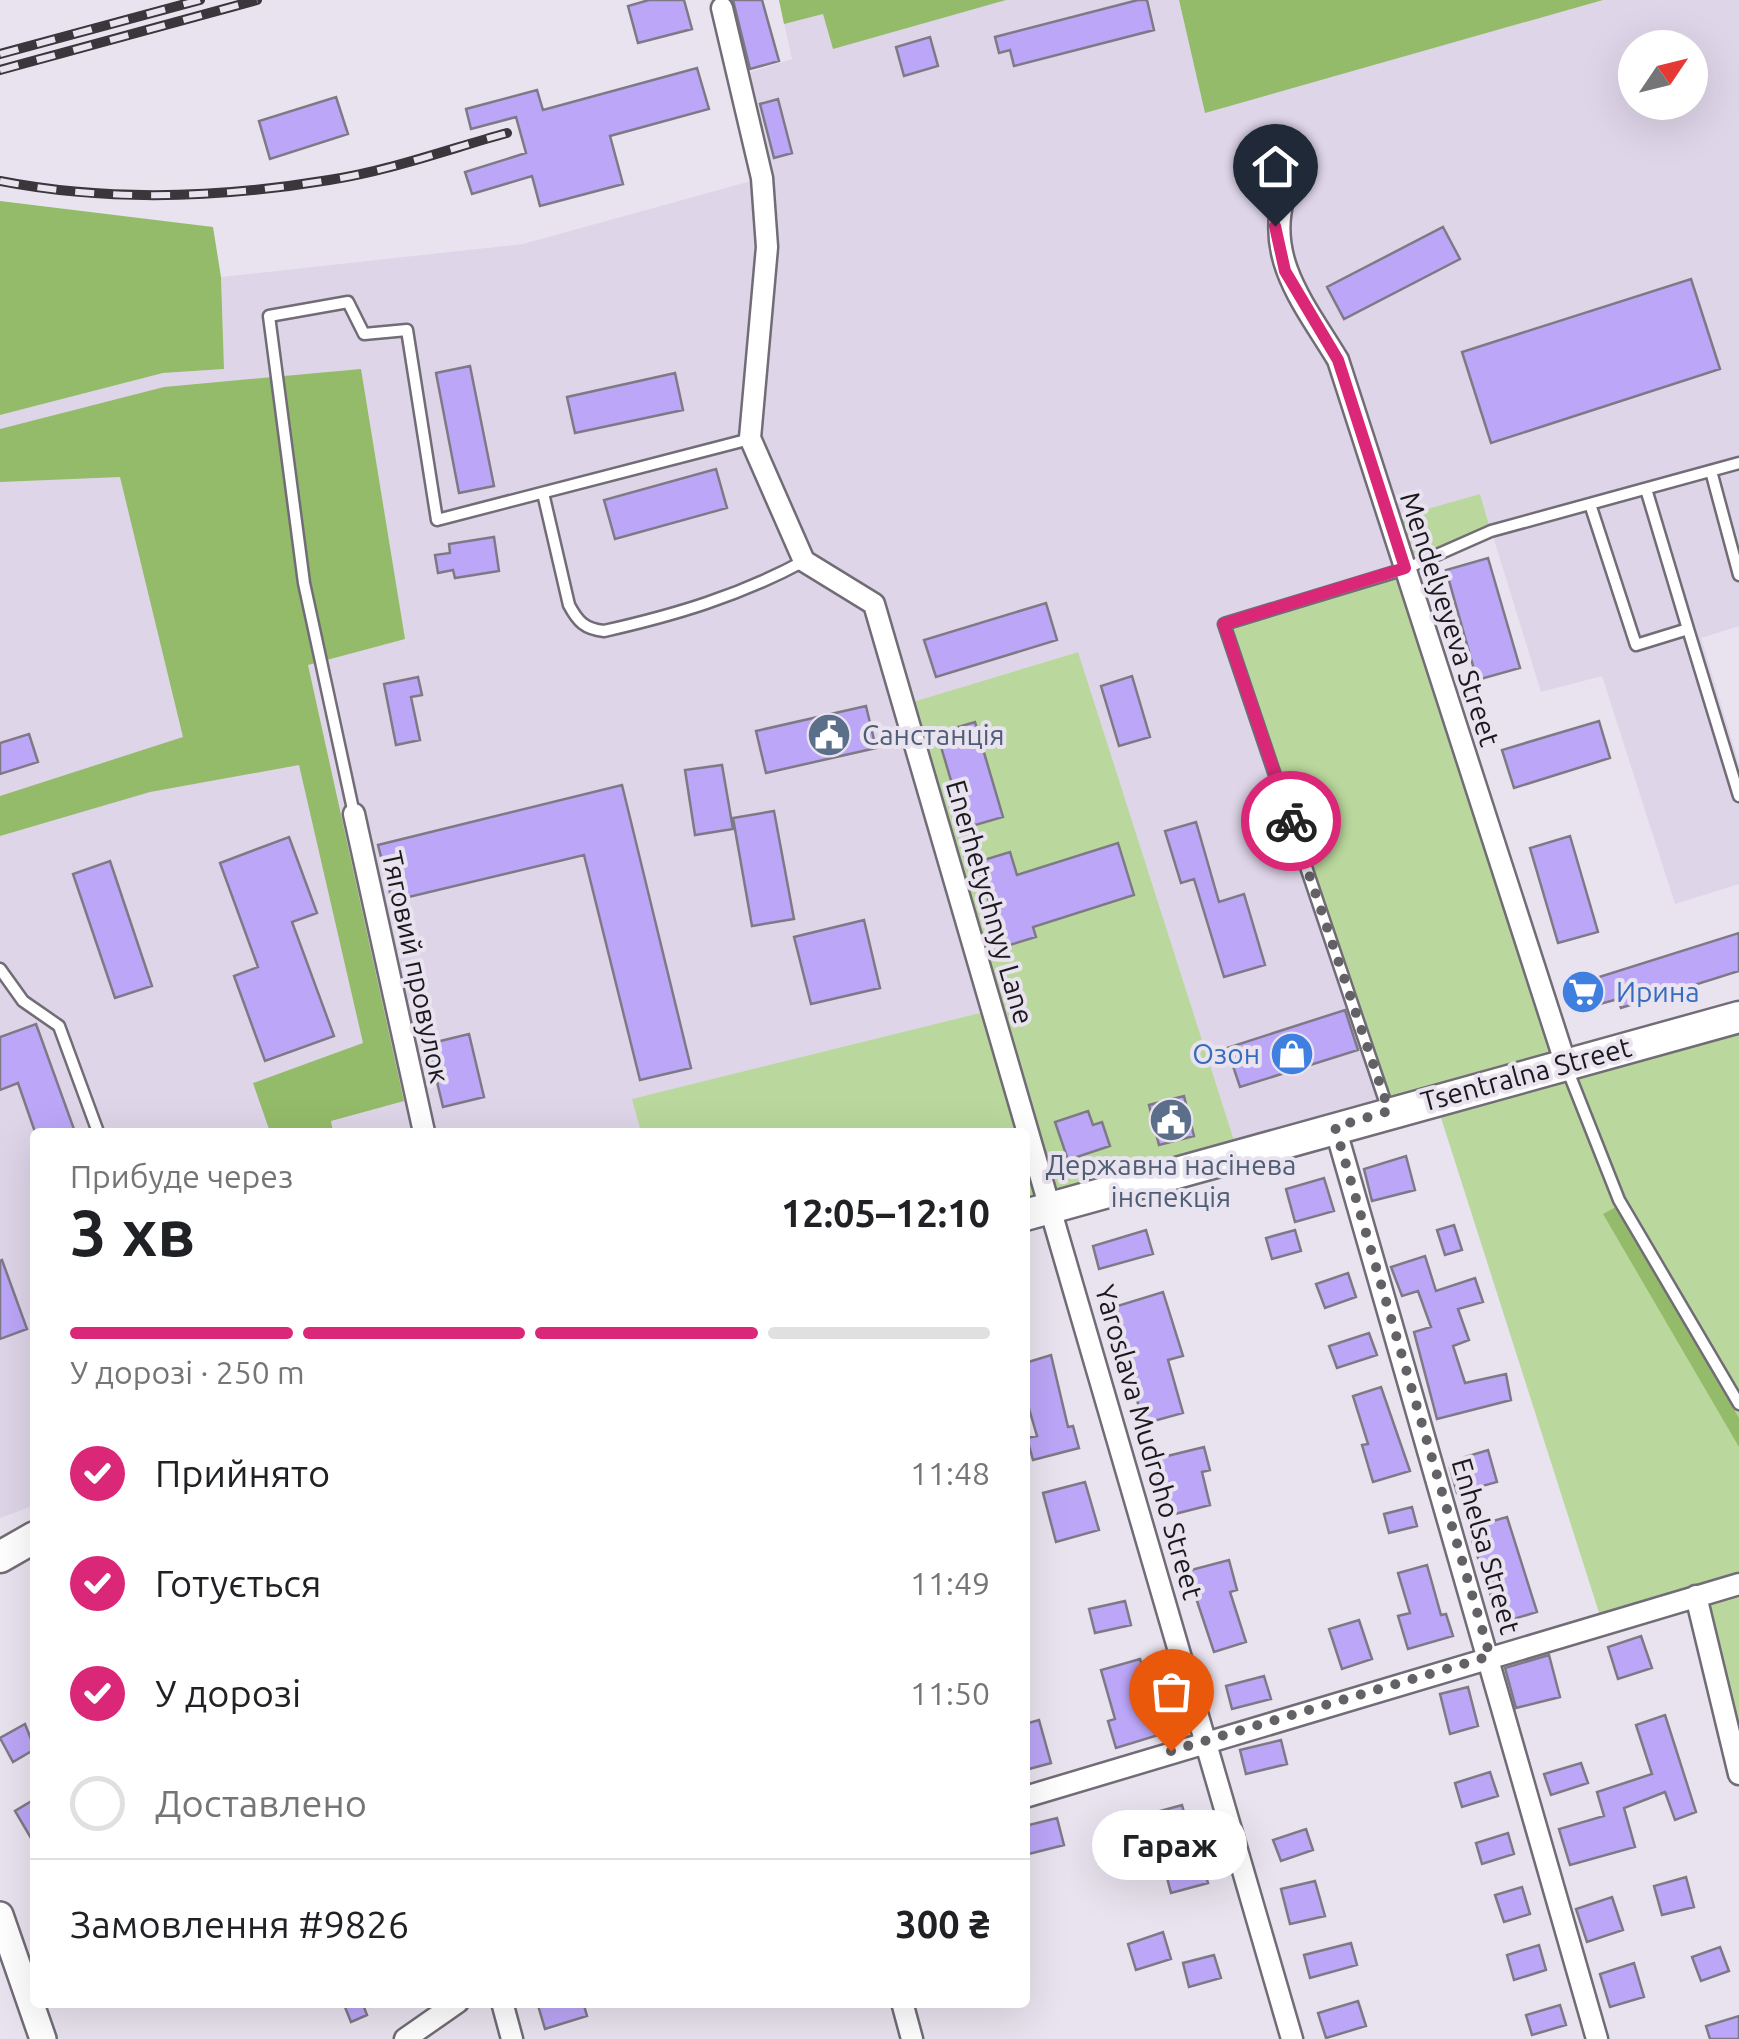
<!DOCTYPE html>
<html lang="uk">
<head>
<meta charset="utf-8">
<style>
	:root { --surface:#fff; --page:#f6f6f6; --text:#202124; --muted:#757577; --line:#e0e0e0; --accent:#db2777 }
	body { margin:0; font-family:Ubuntu,sans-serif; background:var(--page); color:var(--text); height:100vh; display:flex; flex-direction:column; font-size:38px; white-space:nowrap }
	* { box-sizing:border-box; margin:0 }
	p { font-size:32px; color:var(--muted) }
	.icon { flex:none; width:55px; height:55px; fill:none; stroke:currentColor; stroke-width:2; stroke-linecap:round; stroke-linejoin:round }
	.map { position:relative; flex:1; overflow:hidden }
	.panel { position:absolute; left:30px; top:1128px; width:1000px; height:880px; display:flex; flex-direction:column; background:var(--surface); border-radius:10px; box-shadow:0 10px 40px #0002 }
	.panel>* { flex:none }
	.needle { width:65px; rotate:55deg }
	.fabs { position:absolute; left:1618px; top:30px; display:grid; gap:20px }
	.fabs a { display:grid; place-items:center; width:90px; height:90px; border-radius:50%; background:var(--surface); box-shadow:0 10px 40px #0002; font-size:50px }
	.pin { position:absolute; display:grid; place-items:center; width:85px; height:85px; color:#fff; margin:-102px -42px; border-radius:50% 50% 50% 0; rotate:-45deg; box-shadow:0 0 10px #0007 }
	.pin .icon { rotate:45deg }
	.courier { position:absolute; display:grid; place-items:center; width:100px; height:100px; margin:-50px; border:8px solid #db2777; border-radius:50%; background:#fff; color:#222; box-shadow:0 2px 12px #0007 }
	.bubble { position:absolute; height:70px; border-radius:35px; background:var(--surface); box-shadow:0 10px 40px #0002; font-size:32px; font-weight:700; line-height:70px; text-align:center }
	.overview em { font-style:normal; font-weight:700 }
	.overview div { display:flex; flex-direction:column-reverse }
	.overview { display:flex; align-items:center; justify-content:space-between; height:170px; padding:0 40px }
	h1 { font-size:65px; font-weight:700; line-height:75px }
	.bar { display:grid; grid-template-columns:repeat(4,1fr); gap:15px 10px; align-content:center; height:120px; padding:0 40px }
	.bar i { height:12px; border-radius:8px; background:var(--line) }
	.bar .on { background:var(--accent) }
	.bar p { grid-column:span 4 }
	.line { display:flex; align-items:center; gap:25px; padding:0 40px; border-top:2px solid var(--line) }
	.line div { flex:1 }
	ol { padding:0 40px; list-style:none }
	li { display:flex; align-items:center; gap:30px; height:110px }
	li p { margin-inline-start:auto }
	li .icon { padding:10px; border-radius:50%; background:var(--accent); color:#fff; stroke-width:4 }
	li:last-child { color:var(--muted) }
	li i { width:55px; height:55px; border:5px solid var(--line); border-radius:50% }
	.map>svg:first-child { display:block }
</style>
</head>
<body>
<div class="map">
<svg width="1739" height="2039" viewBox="0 0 1739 2039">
	<rect width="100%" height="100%" fill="#e9e3ef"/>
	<path fill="#ded5e8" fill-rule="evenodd" d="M779 0H1179L1205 112 1603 0H1739V626L1701 638 1739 764V884L1675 904 1602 676 1541 692 1480 494 1405 569 1389 1111 1239 1156 1077 652 904 705 992 1010 633 1099 641 1132H35V1505L0 1518V415L163 373 224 369 221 277 523 244 762 178 738 76 792 59ZM1635 48H1690V102H1635Z"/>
	<path fill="#bad89d" d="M1480 494 1491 531 1406 568 1566 1065 1739 1017V1774L1696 1597 1602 1622 1435 1099 1389 1111 1224 624 1404 569 1389 520Z
		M1078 652 1239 1156 1025 1215V1132H641L632 1099 992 1010 903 705Z"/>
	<path fill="#94bb69" d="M779 0H1006L833 49 823 14 784 24Z
		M1179 0H1603L1205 113Z
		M0 201 213 227 221 277 224 369 163 373 0 415Z
		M361 369 405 639 308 665 404 1101 331 1121 333 1132H270L253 1083 363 1043 299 765 150 792 0 836V796L183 737 120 477 0 482V429L164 387Z
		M1616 1207 1739 1418V1447L1603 1214Z"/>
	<path fill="#bca6f8" stroke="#7d7a86" stroke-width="2.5" d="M649 0H684L692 29 638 43 628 6Z
		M733 0H762L779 61 750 69Z
		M1138 0H1147L1154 30 1014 66 1010 50 999 53 995 37Z
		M930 37 938 66 904 76 896 47Z
		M697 68 709 109 610 136 623 184 540 206 532 176 472 194 465 172 526 153 516 117 471 129 466 109 537 90 543 110Z
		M336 97 348 134 270 159 259 121Z
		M778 99 792 153 774 158 760 104Z
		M1443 227 1460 259 1344 319 1327 287Z
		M1691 279 1720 369 1491 443 1462 352Z
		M470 366 494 486 459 493 436 373Z
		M675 373 683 410 575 433 567 397Z
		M716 469 727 508 615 539 604 500Z
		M494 537 499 571 455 578 453 570 438 573 435 555 450 553 449 544Z
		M1488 558 1520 668 1477 680 1446 570Z
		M1046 603 1057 640 936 677 924 640Z
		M1132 676 1150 737 1119 746 1101 686Z
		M418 677 422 695 411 697 420 740 396 745 384 684Z
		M866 706 876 748 766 773 756 731Z
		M1599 721 1610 758 1514 788 1502 750Z
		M975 722 1003 817 965 828 937 733Z
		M29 734 38 762 0 774V743Z
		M722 765 733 829 695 835 685 770Z
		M622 785 691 1068 640 1080 584 855 392 901 378 845Z
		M774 811 794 919 752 926 733 818Z
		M1196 822 1219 902 1244 894 1265 965 1224 977 1194 879 1181 883 1165 831Z
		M1570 836 1598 932 1558 943 1530 848Z
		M289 837 317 913 292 922 334 1036 265 1061 234 976 258 967 220 863Z
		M1118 843 1134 895 1033 927 1036 937 1003 947 977 862 1010 852 1017 875Z
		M110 861 152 986 115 998 73 874Z
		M864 920 880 988 811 1004 794 937Z
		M1739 933V971L1621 1008 1618 999 1578 1010 1568 980 1591 973 1593 979Z
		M1345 1010 1358 1050 1240 1087 1227 1048Z
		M36 1024 75 1132H35L18 1083 0 1090V1037Z
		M469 1034 484 1097 443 1107 428 1044Z
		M1184 1096 1194 1136 1159 1145 1149 1105Z
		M1088 1111 1093 1125 1102 1122 1110 1146 1068 1160 1055 1122Z
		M1406 1156 1415 1190 1372 1201 1364 1169Z
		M1324 1178 1334 1211 1295 1222 1286 1189Z
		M1454 1225 1462 1250 1445 1255 1437 1230Z
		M1146 1230 1153 1254 1099 1269 1093 1246Z
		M1295 1230 1301 1251 1272 1259 1266 1238Z
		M1425 1256 1436 1291 1475 1278 1483 1302 1458 1309 1469 1340 1453 1346 1465 1383 1506 1374 1511 1400 1437 1419 1414 1332 1431 1327 1418 1291 1402 1296 1391 1267Z
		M2 1260 27 1329 0 1339V1261Z
		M1348 1273 1356 1297 1325 1308 1316 1284Z
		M1163 1292 1183 1356 1168 1360 1183 1413 1143 1424 1114 1307Z
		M1369 1333 1377 1355 1337 1368 1329 1346Z
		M1051 1355 1068 1427 1073 1426 1079 1448 1033 1460 1027 1438 1037 1436 1025 1395V1363Z
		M1381 1387 1410 1471 1373 1482 1362 1445 1368 1444 1353 1396Z
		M1204 1447 1210 1470 1202 1472 1210 1505 1171 1515 1151 1460Z
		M1488 1450 1497 1482 1457 1493 1450 1468 1467 1464 1465 1457Z
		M1085 1482 1099 1530 1056 1542 1043 1493Z
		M1412 1507 1417 1526 1389 1533 1384 1514Z
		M1507 1517 1537 1612 1500 1623 1468 1528Z
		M1229 1560 1237 1590 1230 1592 1246 1642 1214 1652 1187 1571Z
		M1427 1565 1441 1615 1446 1614 1453 1636 1408 1649 1398 1616 1410 1613 1398 1573Z
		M1125 1601 1131 1625 1095 1633 1089 1609Z
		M1359 1620 1372 1659 1342 1669 1329 1629Z
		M1641 1636 1652 1668 1618 1679 1608 1647Z
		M1549 1655 1560 1697 1516 1708 1505 1668Z
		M1140 1659 1165 1733 1116 1748 1108 1721 1115 1719 1101 1670Z
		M1264 1676 1271 1699 1232 1709 1226 1686Z
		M1468 1687 1478 1726 1450 1734 1440 1694Z
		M1665 1715 1696 1812 1675 1820 1665 1792 1624 1808 1635 1847 1570 1865 1559 1829 1604 1816 1597 1792 1652 1774 1636 1725Z
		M1039 1720 1051 1763 1025 1770V1724Z
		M25 1724 35 1749 13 1762 0 1738Z
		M1281 1740 1287 1764 1246 1774 1240 1750Z
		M1581 1763 1588 1783 1551 1795 1544 1774Z
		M1490 1772 1498 1796 1462 1807 1455 1783Z
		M35 1799V1845L15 1811Z
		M1182 1805 1189 1830 1148 1841 1142 1816Z
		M1057 1818 1064 1845 1025 1855V1826Z
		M1306 1829 1313 1850 1281 1861 1273 1840Z
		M1508 1833 1514 1854 1482 1864 1476 1843Z
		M1203 1865 1208 1883 1171 1893 1166 1874Z
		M1686 1877 1694 1907 1662 1915 1654 1886Z
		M1315 1881 1325 1916 1290 1924 1281 1889Z
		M1522 1887 1530 1914 1504 1922 1495 1895Z
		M1612 1897 1623 1930 1587 1942 1576 1909Z
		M1163 1932 1171 1959 1136 1970 1128 1944Z
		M1351 1943 1357 1965 1310 1978 1304 1955Z
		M1539 1945 1546 1970 1514 1980 1507 1955Z
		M1720 1947 1729 1971 1701 1981 1692 1957Z
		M1214 1955 1221 1978 1189 1987 1183 1963Z
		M1634 1963 1644 1997 1610 2007 1600 1974Z
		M1358 2001 1366 2026 1326 2038 1318 2013Z
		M343 2002H362L367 2015 351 2022Z
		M537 2002H583L587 2016 545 2029Z
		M1560 2005 1566 2025 1532 2035 1526 2015Z
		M1739 2016V2039H1710L1706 2026Z"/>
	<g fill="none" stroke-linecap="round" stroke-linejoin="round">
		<g stroke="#716c76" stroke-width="15">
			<path id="service" d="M1711 471 1739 575
				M543 493 569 605C578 622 585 629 604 631 675 615 739 596 804 561
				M1590 504 1636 645 1688 629 1646 489
				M1688 629 1739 796
				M354 814 304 583 269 316 348 302 364 334 407 330 437 520 750 439
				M0 969 23 1001 59 1026 98 1132
				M1566 1066 1619 1200 1739 1404
				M1388 1110 1224 624 1405 569 1491 531 1739 463"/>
		</g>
		<g stroke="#716c76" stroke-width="25">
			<path id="minor" d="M722 8 762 178 767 247 750 438 804 561 874 604 1292 2039
				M1284 197C1265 260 1307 308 1338 360L1566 1065
				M354 814 424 1132
				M1335 1127 1597 2039
				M1696 1596 1739 1774
				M1025 1797 1739 1584
				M502 2002 512 2039
				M902 2002 912 2039
				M405 2039 458 2002"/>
		</g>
		<g stroke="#716c76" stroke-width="30">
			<path id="tertiary" d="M0 1915 43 2039"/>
		</g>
		<g stroke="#716c76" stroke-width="35">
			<path id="secondary" d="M1025 1215 1739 1017
				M0 1557 35 1537"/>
		</g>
		<use href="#service" stroke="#fff" stroke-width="10"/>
		<use href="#minor" stroke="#fff" stroke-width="20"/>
		<use href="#tertiary" stroke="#fff" stroke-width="25"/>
		<use href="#secondary" stroke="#fff" stroke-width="30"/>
		<g stroke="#39363c" stroke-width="10">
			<path id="rail" d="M0 54 200 0
				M0 70 257 0
				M0 181C108 202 220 198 329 180 389 171 449 149 507 133"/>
		</g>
		<use href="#rail" stroke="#e9e3ef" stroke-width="6" stroke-dasharray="19" stroke-linecap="butt"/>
	</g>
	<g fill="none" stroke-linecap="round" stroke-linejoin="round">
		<path stroke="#636066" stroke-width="10" stroke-dasharray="0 18" d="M1171 1751 1490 1656 1335 1127 1389 1111 1291 821"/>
		<path stroke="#db2777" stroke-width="12" d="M1275 226 1285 271 1338 360 1405 568 1224 624 1291 821"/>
	</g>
	<defs>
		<g id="civic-disc" transform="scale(2.25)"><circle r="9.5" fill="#5c6f8a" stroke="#e9e3ef"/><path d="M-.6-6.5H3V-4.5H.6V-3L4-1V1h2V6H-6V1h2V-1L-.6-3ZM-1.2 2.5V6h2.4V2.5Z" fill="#fff"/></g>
		<g id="supermarket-disc" transform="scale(2.25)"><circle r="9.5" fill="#3f7fe0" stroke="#e9e3ef"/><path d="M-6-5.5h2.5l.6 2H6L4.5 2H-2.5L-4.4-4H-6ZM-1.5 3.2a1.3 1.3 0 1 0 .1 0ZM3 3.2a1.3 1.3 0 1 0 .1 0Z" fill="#fff"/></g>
		<g id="shop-disc" transform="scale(2.25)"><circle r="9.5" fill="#3f7fe0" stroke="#e9e3ef"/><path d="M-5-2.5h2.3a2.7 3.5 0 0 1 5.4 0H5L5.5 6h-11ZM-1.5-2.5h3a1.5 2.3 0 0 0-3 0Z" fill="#fff"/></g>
	</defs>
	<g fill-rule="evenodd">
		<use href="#civic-disc" x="829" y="735"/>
		<use href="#supermarket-disc" x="1583" y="992"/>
		<use href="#shop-disc" x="1292" y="1054"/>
		<use href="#civic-disc" x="1171" y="1120"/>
	</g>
	<g text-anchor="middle" stroke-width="8" stroke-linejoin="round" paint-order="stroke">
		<g font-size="28" fill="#1b191d" stroke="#e9e3ef">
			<text transform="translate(1450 619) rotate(72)" y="10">Mendelyeyeva Street</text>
			<text transform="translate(990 902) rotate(74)" y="10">Enerhetychnyy Lane</text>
			<text transform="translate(416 967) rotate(78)" y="10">Тяговий провулок</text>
			<text transform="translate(1526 1074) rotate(-15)" y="10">Tsentralna Street</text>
			<text transform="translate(1149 1442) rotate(74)" y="10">Yaroslava Mudroho Street</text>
			<text transform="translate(1486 1546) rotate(74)" y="10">Enhelsa Street</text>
		</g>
		<g font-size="28" fill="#4e5e75" stroke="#e9e3ef" text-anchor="start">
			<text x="862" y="745">Санстанція</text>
			<text x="1171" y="1175" text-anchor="middle">Державна насiнева<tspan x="1171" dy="32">iнспекцiя</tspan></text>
		</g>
		<g font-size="28" fill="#366cbe" stroke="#e9e3ef" text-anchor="start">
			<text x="1616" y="1002">Ирина</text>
			<text x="1260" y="1064" text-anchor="end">Озон</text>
		</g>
	</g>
</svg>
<div class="fabs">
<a><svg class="needle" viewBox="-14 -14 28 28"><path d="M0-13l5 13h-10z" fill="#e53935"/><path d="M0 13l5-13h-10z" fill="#757577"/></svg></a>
</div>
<div class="pin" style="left:1171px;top:1751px;background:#ea580c"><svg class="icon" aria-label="bag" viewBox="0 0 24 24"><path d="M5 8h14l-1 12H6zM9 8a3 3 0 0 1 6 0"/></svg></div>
<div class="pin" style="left:1275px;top:226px;background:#1f2937"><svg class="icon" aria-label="home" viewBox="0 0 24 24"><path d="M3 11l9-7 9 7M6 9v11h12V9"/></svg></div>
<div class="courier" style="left:1291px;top:821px"><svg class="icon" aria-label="bike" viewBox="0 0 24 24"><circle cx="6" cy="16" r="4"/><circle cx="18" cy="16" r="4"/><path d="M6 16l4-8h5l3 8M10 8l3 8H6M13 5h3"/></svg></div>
<div class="bubble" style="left:1092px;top:1810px;width:155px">Гараж</div>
<section class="panel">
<div class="overview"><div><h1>3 хв</h1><p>Прибуде через</p></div><em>12:05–12:10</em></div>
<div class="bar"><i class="on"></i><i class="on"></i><i class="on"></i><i></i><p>У дорозі · 250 m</p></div>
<ol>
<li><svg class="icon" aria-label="check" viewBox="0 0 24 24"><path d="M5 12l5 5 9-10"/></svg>Прийнято<p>11:48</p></li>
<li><svg class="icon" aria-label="check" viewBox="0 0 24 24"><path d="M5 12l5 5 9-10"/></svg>Готується<p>11:49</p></li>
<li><svg class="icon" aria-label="check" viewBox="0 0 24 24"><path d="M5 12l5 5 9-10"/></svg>У дорозі<p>11:50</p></li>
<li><i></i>Доставлено</li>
</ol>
<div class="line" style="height:130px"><div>Замовлення #9826</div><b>300 ₴</b></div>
</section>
</div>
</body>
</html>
